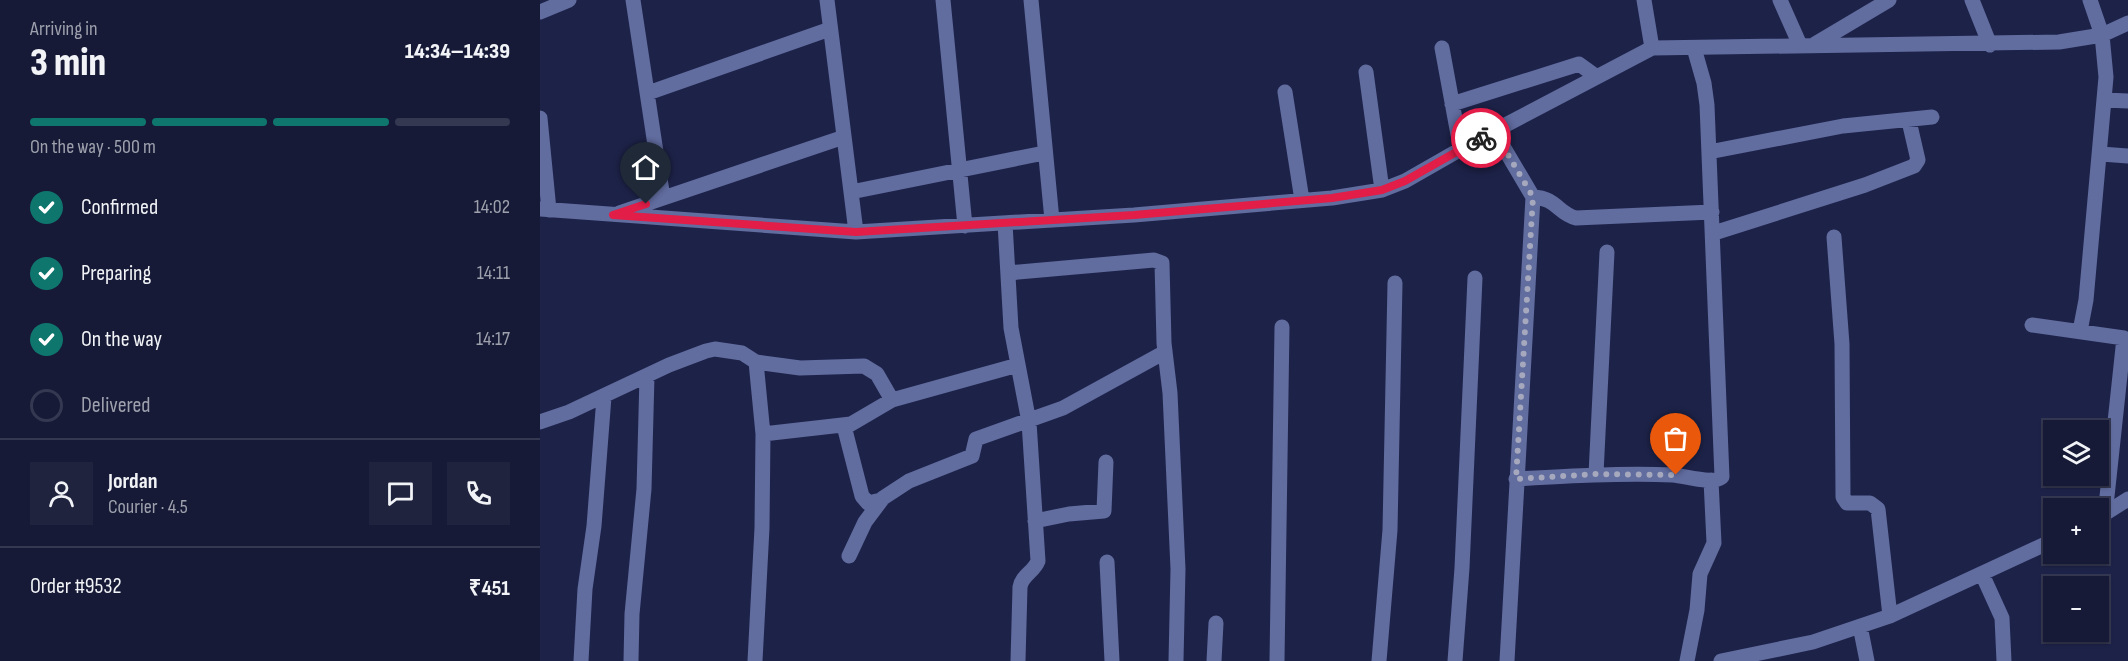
<!DOCTYPE html>
<html lang="en">
<head>
<meta charset="utf-8">
<style>
	:root { --surface:#161a36; --page:#1f233e; --text:#f1f3f6; --muted:#9ea1ad; --line:#353851; --accent:#0f766e }
	body { margin:0; font-family:"Sofia Sans Condensed",sans-serif; background:var(--page); color:var(--text); height:100vh; display:flex; flex-direction:column; font-size:22px; white-space:nowrap }
	* { box-sizing:border-box; margin:0 }
	p { font-size:20px; color:var(--muted) }
	.icon { flex:none; width:33px; height:33px; fill:none; stroke:currentColor; stroke-width:2; stroke-linecap:round; stroke-linejoin:round }
	.map { position:relative; flex:1; overflow:hidden }
	.sheet { display:flex; flex-direction:column; background:var(--surface); width:540px }
	.sheet>* { flex:none }
	.tools { position:absolute; left:1503px; top:420px; display:grid; gap:12px }
	.tools a { display:grid; place-items:center; width:66px; height:66px; border-radius:0px; background:var(--surface); box-shadow:0 2px 4px #0004,0 0 0 2px var(--line); font-size:30px }
	.pin { position:absolute; display:grid; place-items:center; width:51px; height:51px; color:#fff; margin:-62px -26px; border-radius:50% 50% 50% 0; rotate:-45deg; box-shadow:0 0 6px #0007 }
	.pin .icon { rotate:45deg }
	.courier { position:absolute; display:grid; place-items:center; width:60px; height:60px; margin:-30px; border:4px solid #e11d48; border-radius:50%; background:#fff; color:#222; box-shadow:0 2px 8px #0007 }
	.head em { font-style:normal; font-weight:800 }
	.head div { display:flex; flex-direction:column-reverse }
	.head { display:flex; align-items:center; justify-content:space-between; height:102px; padding:0 30px }
	h1 { font-size:39px; font-weight:800; line-height:45px }
	.bar { display:grid; grid-template-columns:repeat(4,1fr); gap:9px 6px; align-content:center; height:72px; padding:0 30px }
	.bar i { height:8px; border-radius:4px; background:var(--line) }
	.bar .on { background:var(--accent) }
	.bar p { grid-column:span 4 }
	.line { display:flex; align-items:center; gap:15px; padding:0 30px; border-top:2px solid var(--line) }
	.line div { flex:1 }
	.round { display:grid; place-items:center; flex:none; width:63px; height:63px; border-radius:0px; background:var(--page) }
	ol { padding:0 30px; list-style:none }
	li { display:flex; align-items:center; gap:18px; height:66px }
	li p { margin-inline-start:auto }
	li .icon { padding:6px; border-radius:50%; background:var(--accent); color:#fff; stroke-width:4 }
	li:last-child { color:var(--muted) }
	li i { width:33px; height:33px; border:3px solid var(--line); border-radius:50% }
	main { display:flex; flex:1; min-height:0 }
	.map>svg:first-child { display:block }
</style>
</head>
<body>
<main>
<section class="sheet">
<div class="head"><div><h1>3 min</h1><p>Arriving in</p></div><em>14:34–14:39</em></div>
<div class="bar"><i class="on"></i><i class="on"></i><i class="on"></i><i></i><p>On the way · 500 m</p></div>
<ol>
<li><svg class="icon" aria-label="check" viewBox="0 0 24 24"><path d="M5 12l5 5 9-10"/></svg>Confirmed<p>14:02</p></li>
<li><svg class="icon" aria-label="check" viewBox="0 0 24 24"><path d="M5 12l5 5 9-10"/></svg>Preparing<p>14:11</p></li>
<li><svg class="icon" aria-label="check" viewBox="0 0 24 24"><path d="M5 12l5 5 9-10"/></svg>On the way<p>14:17</p></li>
<li><i></i>Delivered</li>
</ol>
<div class="line" style="height:108px"><a class="round"><svg class="icon" aria-label="person" viewBox="0 0 24 24"><circle cx="12" cy="8" r="4"/><path d="M4 21q1-7 8-7t8 7"/></svg></a><div><b>Jordan</b><p>Courier · 4.5</p></div><a class="round"><svg class="icon" aria-label="chat" viewBox="0 0 24 24"><path d="M4 5h16v11H9l-5 4z"/></svg></a><a class="round"><svg class="icon" aria-label="phone" viewBox="0 0 24 24"><path d="M5 4h4l2 5-3 2q2 4 5 5l2-3 5 2v4C11 20 4 13 5 4z"/></svg></a></div>
<div class="line" style="height:78px"><div>Order #9532</div><b>₹451</b></div>
</section>
<div class="map">
<svg width="1588" height="661" viewBox="0 0 1588 661">
	<rect width="100%" height="100%" fill="#1d2248"/>
	<g fill="none" stroke-linecap="round" stroke-linejoin="round">
		<path stroke="#616c9f" stroke-width="15" d="M93 0 123 198
			M287 0 316 232
			M403 0 425 226
			M491 0 512 220
			M1104 0 1112 48
			M1240 0 1260 45
			M1432 0 1450 45
			M0 12 29 0
			M1275 44 1349 0
			M902 48 921 151
			M826 72 842 190
			M745 92 762 200
			M108 93 290 29
			M1565 100 1588 101
			M912 104 1039 64 1057 77
			M0 118 9 210
			M954 131 993 197 967 661
			M1169 152 1303 126 1392 117
			M1561 154 1588 156
			M311 192 504 153
			M993 197C1017 198 1017 213 1036 218L1172 212
			M0 209 316 232 594 215 792 198 842 190 865 181 935 141 1112 48 1519 42 1562 35 1588 23
			M79 213 304 137
			M465 223 471 328 489 422 498 561C494 572 482 575 480 587L478 661
			M1174 233 1325 185 1374 166 1378 160 1369 121
			M1294 237 1302 344 1303 497 1307 503H1330L1338 509 1350 616
			M468 273 614 260 622 263 624 343 630 393 638 569 636 661
			M1492 325 1584 338 1565 515
			M1540 331 1546 300 1566 77 1562 35 1550 0
			M216 362 260 368 324 366 337 374 352 400
			M0 422 29 412 129 365 166 351 175 349 202 353 216 362 223 434 311 424 352 400 478 365
			M304 426 322 496 328 503 341 500
			M1056 474 1067 252
			M976 479C1028 476 1080 473 1133 475 1146 476 1172 485 1182 477L1167 105 1164 83 1154 48
			M1558 518 1588 499
			M495 521 529 514 564 511 566 462
			M309 556 325 522 343 498 369 481 432 456 436 439 523 408 625 352
			M567 562 572 661
			M1442 574 1462 618 1464 661
			M1320 626 1327 661
			M41 661 45 589 54 526 64 397
			M91 661 92 614 104 489 107 376
			M215 661 222 528 223 434
			M674 661 676 623
			M737 661 742 327
			M839 661 850 530 855 283
			M915 661 922 568 935 278
			M1147 661 1157 610 1160 574 1174 543 1171 480
			M1181 661 1273 642 1350 616 1514 540"/>
	</g>
	<g fill="none" stroke-linecap="round" stroke-linejoin="round">
		<path stroke="#a6a9bd" stroke-width="6" stroke-dasharray="0 10.8" d="M941 138 954 131 993 197 976 479 1056 474 1136 475"/>
		<path stroke="#e11d48" stroke-width="8" d="M106 204 73 215 316 232 594 215 792 198 842 190 865 181 941 138"/>
	</g>
</svg>
<div class="tools">
<a><svg class="icon" aria-label="layers" viewBox="0 0 24 24"><path d="M12 4l9 5-9 5-9-5zM3 14l9 5 9-5"/></svg></a>
<a>+</a>
<a>−</a>
</div>
<div class="pin" style="left:1136px;top:475px;background:#ea580c"><svg class="icon" aria-label="bag" viewBox="0 0 24 24"><path d="M5 8h14l-1 12H6zM9 8a3 3 0 0 1 6 0"/></svg></div>
<div class="pin" style="left:106px;top:204px;background:#1f2937"><svg class="icon" aria-label="home" viewBox="0 0 24 24"><path d="M3 11l9-7 9 7M6 9v11h12V9"/></svg></div>
<div class="courier" style="left:941px;top:138px"><svg class="icon" aria-label="bike" viewBox="0 0 24 24"><circle cx="6" cy="16" r="4"/><circle cx="18" cy="16" r="4"/><path d="M6 16l4-8h5l3 8M10 8l3 8H6M13 5h3"/></svg></div>
</div>
</main>
</body>
</html>
